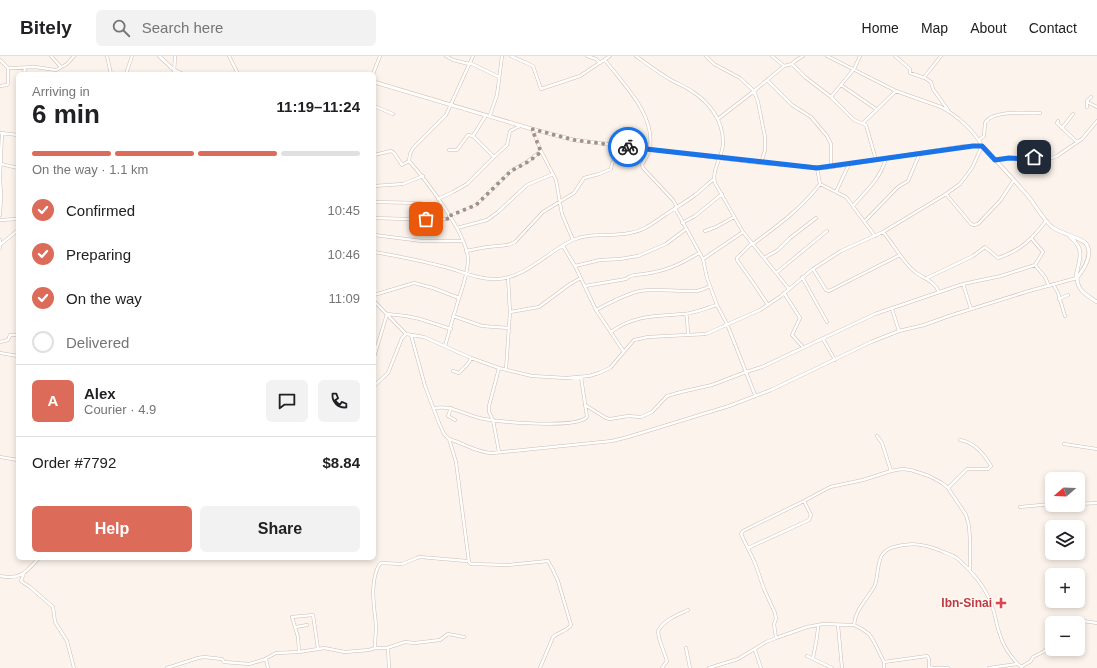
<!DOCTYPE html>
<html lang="en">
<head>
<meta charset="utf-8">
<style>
	:root { --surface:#fff; --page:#f2f2f2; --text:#202124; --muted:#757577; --line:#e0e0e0; --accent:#dd6b5a }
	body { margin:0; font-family:Arial,sans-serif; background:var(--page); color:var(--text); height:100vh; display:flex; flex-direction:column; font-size:15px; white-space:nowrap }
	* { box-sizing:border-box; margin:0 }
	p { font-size:13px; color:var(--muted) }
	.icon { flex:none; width:22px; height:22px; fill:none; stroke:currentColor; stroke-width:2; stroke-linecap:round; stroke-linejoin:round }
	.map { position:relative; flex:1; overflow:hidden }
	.drawer { position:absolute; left:16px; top:16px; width:360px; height:488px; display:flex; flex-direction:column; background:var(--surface); border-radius:6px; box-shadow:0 2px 6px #0003 }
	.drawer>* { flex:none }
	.needle { width:26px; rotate:251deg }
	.tools { position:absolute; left:1045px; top:416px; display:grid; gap:8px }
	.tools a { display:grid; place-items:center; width:40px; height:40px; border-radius:6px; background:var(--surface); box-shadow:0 2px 6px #0003; font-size:20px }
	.pin { position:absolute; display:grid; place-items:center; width:34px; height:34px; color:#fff; margin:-17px; border-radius:8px; box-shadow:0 2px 6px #0006 }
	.courier { position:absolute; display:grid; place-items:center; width:40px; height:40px; margin:-20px; border:3px solid #1a73e8; border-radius:50%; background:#fff; color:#222; box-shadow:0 1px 5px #0007 }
	.headline em { font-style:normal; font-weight:700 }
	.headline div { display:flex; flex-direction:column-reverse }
	.headline { display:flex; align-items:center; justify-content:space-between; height:68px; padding:0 16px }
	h1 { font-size:26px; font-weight:700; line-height:30px }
	.bar { display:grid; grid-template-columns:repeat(4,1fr); gap:6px 4px; align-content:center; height:48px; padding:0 16px }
	.bar i { height:5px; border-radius:3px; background:var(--line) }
	.bar .on { background:var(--accent) }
	.bar p { grid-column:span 4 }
	.line { display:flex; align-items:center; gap:10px; padding:0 16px; border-top:1px solid var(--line) }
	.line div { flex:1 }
	.round { display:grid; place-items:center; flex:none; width:42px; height:42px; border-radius:6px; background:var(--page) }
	ol { padding:0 16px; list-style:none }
	li { display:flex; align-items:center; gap:12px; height:44px }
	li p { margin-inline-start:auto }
	li .icon { padding:4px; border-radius:50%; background:var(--accent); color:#fff; stroke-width:4 }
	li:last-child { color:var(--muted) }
	li i { width:22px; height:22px; border:2px solid var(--line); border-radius:50% }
	.action { display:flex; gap:8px; margin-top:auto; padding:8px 16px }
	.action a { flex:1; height:46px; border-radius:6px; background:var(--accent); color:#fff; font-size:16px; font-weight:700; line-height:46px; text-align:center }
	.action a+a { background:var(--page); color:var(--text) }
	header { display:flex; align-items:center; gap:24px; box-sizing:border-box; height:56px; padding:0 20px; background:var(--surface); border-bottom:1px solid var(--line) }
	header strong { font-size:19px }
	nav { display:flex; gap:22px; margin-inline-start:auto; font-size:14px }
	.search { width:280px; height:36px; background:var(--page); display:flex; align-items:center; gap:10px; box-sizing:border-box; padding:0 14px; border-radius:6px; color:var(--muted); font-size:15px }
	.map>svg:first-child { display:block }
</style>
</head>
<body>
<header>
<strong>Bitely</strong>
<div class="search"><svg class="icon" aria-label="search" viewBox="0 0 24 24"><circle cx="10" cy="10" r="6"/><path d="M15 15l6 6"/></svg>Search here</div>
<nav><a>Home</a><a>Map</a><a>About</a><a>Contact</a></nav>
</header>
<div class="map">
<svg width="1097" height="612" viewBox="0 0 1097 612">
	<rect width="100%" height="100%" fill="#fcf4ec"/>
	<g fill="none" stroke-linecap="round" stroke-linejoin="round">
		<g stroke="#cebcb2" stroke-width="3.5">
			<path id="street" d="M51 0 61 11
				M107 0 111 18
				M229 0 238 18
				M446 0 453 4 469 8
				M511 0 533 10 541 33 580 20 610 0
				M587 0 596 3 600 7
				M636 0C647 8 659 17 671 24 678 28 686 31 693 36 710 47 723 65 723 86 724 99 711 113 715 127L743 176 789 233
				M706 0 714 8 740 22 754 35 758 46 765 81V94L761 107
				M772 0 784 10
				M895 0 910 13V17L925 22
				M941 0 925 20V22L931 26 933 33 948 54
				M0 4 8 12H12L35 11 56 14 67 8 74 0
				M605 4C624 29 655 58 650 92 649 98 645 103 642 109L643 112 673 144 677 151
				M470 7 499 21
				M792 8 805 21 831 41 854 64 866 69 876 104
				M24 18 25 12
				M126 18 132 0
				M174 18 175 0
				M373 18 380 0
				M767 24 792 49 811 61 827 80 831 88V111
				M841 29 876 53
				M0 30 7 29 8 28V12
				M831 41 854 13 860 0
				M1087 46 1097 51
				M374 50 393 58
				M1087 51V45L1091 41
				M490 59 497 39 502 0
				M718 63 754 35 784 10 792 8 795 5 803 0
				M1058 65 1057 67 1077 86
				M863 67 896 35
				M1062 72 1073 58
				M532 73 541 95 556 124 562 158 573 184
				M1 77 18 79
				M473 80 494 101 507 89 510 75 520 70
				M979 84 984 80 985 67C992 54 1026 57 1040 57
				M449 94H457L468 79 473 80 486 59
				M374 99 391 95 394 97 402 109 409 105
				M995 104 1009 102 1026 103 1034 101 1052 102 1057 100 1082 83 1097 65
				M1 108 18 112
				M817 112 820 128 846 141 875 180
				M0 121 2 77
				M0 122 1 140 0 159
				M374 130 403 128 423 120
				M836 136 849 108
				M946 138 971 168 974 169 978 168 1000 145 1014 124
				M438 143 453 136 467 128 494 101
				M374 146 421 147
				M853 150C866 135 881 122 886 102
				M675 152 703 203 707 222 717 249 727 268 755 339
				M449 160 476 149 511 115 528 105 541 95
				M374 162 439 164 450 162
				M0 164 18 163
				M865 165 898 131 908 125 920 97
				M682 167 695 160 722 138
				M457 172 487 164 498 156 527 129 553 118
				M705 175 716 171 734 161
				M883 176C892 186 905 209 914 215 923 223 934 224 939 236
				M374 179 422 185H463
				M1032 183 1043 196 1035 209
				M0 184V192
				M752 187 737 202V204L754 228 768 249
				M753 188C777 170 801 153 820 128
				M0 189 18 174
				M563 190 575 210 596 254 624 296
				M466 195 487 191 508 189 515 186 543 156 574 137 584 122 599 118 611 113 612 107 627 91
				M374 196C398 200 422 205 445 211 461 215 479 224 496 223 525 223 548 195 573 184 591 176 611 181 630 177 644 175 653 167 665 159 675 152 686 146 695 139 702 134 707 128 714 123
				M764 202 778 194 790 182 816 162
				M703 203 743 176
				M575 210 600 204 620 203 638 200 666 188 686 173
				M813 213 826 234 829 235 900 199
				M776 217 827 175
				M802 221 827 266
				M927 222 973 200 985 191 998 202C1020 195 1032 183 1046 165
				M963 228 971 253
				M1053 228 1058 237 1065 260
				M585 230 626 223C631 218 637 219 644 218 666 215 679 209 699 197
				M784 237 800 262 792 279 803 291
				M374 239 414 227 433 232 459 242
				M1059 243 1068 239
				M374 245 406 278
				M892 253 899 275
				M596 254C610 247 625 238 640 235 658 232 678 236 697 235L704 233 710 230
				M510 256 539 251 570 228 581 222
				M685 258 687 261 688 279
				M453 260 482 270 509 272
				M611 276C633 259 658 260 684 258 696 257 706 252 717 249
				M411 279 425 330 439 367 444 378 449 383 456 406 469 506 471 508 508 509 548 505 553 514 558 525 571 569C567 575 559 576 553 581L540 612
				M823 283 835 304
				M0 286 8 284 10 279H18
				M445 290C449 277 452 264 456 252 460 237 468 220 468 204 468 179 426 124 409 105L410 98 413 92 446 59 473 0
				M0 297 18 300
				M374 301 387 258 406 260 420 263 451 273
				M506 313 510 256 508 221
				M453 315 459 317C463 312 469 309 471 302
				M374 330 388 317 402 282 406 278 424 281 471 302 499 312 532 320 566 322 589 320 599 317 610 312 634 284 648 281 706 278 760 254 781 240 813 213 841 195 883 176 946 138 960 128 972 112 982 90C974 74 956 59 941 51L896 35 827 0
				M585 349 606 362 610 363 628 360 641 361 652 356 667 340 681 336 712 329 746 316 762 311 875 258 963 228 1001 220 1035 209 1045 221 1049 230
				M434 352C453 349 467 360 484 363 502 366 576 373 587 361L581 321
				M451 352 448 360 455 364
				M877 380 882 387 891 415
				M449 383C463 387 478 397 492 397L612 385 628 381 729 350 771 334 871 286 899 275 924 269 949 260 1029 235 1077 222
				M1064 388 1097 393
				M499 396 493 364 489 356V350L499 312
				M0 401 18 404
				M948 432 967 413H988L991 410C984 398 974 386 960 384
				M1078 448 1097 447
				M1020 451 1052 448
				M748 492 809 464 811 459 804 445
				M24 517 21 525 30 531 53 551 55 566 67 585 74 612
				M0 520C21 524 26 516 39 502
				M1060 567 1062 562 1097 567
				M838 569 842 612
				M854 569C855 553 868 543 875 529 878 520 877 508 882 499 885 495 889 492 894 491 910 486 923 488 939 494 945 497 953 499 958 503 971 514 985 531 991 547 995 557 996 567 999 576 1003 590 1012 603 1022 612
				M296 571 307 569
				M776 582 774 568 776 563 775 557 764 533 755 507 741 478 743 475 804 445 830 431 863 424 891 415 902 413 911 414 929 420 942 427 948 432 966 459 969 470 970 485V515
				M375 592C375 581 377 570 375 560 373 544 371 524 379 509L381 507 402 508 417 502 420 501 467 505
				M387 592 405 586 415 587 440 584 448 578 464 581
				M686 592 690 612
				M755 594 761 612
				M299 596 298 581 292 561 313 559 318 593
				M807 600 832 612
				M813 602C815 591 818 580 818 569
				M266 603 268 612
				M884 606 927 600 929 603V611L934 612
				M1021 611 1031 605 1033 601 1043 596 1052 589
				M167 612 198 602 204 601 222 603 224 606 249 608 263 604 276 597 299 596 318 593 324 592 345 596 369 594 375 592H388L389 612
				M662 612 667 605 659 582 658 575C664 564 677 559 688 554
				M709 612 738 603 766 586 776 582 807 571 823 568 854 569 862 573 869 578 873 584 884 606V612
				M936 612H948
				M989 612 1017 608"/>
		</g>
		<g stroke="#d3beb2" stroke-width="4">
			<path id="secondary" d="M159 0 174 14 183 18
				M374 26 532 73 574 84 761 107 824 112 965 90H982C998 106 1013 123 1028 140 1036 150 1043 163 1052 171 1061 178 1084 182 1087 189 1093 200 1083 214 1077 222 1078 236 1087 239 1097 246
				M1070 181C1087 194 1078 205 1076 221"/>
		</g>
		<use href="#street" stroke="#fff" stroke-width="2.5"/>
		<use href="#secondary" stroke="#fff" stroke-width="3"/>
	</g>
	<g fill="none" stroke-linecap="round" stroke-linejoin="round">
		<path stroke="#a69087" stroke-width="4" stroke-dasharray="0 7.2" d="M426 163 443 164 450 162 449 160 476 149 511 115 528 106 541 96 532 73 574 84 628 91"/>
		<path stroke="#1a73e8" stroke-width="5" d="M628 91 817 112 973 90H982L995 104 1009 102 1026 103 1034 101"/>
	</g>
	<path fill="#e0444e" stroke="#fef9f3" stroke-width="1.5" d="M999 541h4v4h4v4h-4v4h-4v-4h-4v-4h4z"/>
	<g text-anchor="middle" stroke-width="3" stroke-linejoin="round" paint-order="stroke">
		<g font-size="12" font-weight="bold" fill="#be3a42" stroke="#fef9f3" text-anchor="end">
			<text x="992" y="551">Ibn-Sinai</text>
		</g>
	</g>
</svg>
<div class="tools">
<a><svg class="needle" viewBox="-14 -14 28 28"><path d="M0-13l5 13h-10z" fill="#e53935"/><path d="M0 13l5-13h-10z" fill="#757577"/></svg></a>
<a><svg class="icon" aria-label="layers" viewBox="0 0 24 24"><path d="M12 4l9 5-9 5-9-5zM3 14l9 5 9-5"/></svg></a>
<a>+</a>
<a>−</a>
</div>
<div class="pin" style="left:426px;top:163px;background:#ea580c"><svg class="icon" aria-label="bag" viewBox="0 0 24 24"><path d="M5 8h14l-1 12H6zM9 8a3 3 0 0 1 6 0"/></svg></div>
<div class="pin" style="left:1034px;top:101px;background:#1f2937"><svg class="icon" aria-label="home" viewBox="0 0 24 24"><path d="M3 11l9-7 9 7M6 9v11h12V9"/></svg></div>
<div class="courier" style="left:628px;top:91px"><svg class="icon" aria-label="bike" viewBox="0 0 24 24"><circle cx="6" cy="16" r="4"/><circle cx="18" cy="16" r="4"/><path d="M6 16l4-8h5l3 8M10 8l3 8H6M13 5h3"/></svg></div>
<section class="drawer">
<div class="headline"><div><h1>6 min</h1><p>Arriving in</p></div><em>11:19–11:24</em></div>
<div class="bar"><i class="on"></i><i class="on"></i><i class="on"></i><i></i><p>On the way · 1.1 km</p></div>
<ol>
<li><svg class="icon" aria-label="check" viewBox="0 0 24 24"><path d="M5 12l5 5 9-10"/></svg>Confirmed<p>10:45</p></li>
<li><svg class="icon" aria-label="check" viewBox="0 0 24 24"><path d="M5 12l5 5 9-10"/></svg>Preparing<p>10:46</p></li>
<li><svg class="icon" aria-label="check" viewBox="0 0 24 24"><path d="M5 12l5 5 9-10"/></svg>On the way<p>11:09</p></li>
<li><i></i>Delivered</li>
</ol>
<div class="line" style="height:72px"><b class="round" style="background:var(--accent);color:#fff">A</b><div><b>Alex</b><p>Courier · 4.9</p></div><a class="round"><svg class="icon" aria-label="chat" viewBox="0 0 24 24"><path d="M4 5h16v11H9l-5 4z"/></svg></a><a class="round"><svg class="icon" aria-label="phone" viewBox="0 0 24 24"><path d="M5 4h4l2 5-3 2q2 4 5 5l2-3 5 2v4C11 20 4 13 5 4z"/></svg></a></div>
<div class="line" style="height:52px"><div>Order #7792</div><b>$8.84</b></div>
<div class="action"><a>Help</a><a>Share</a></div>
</section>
</div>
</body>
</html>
